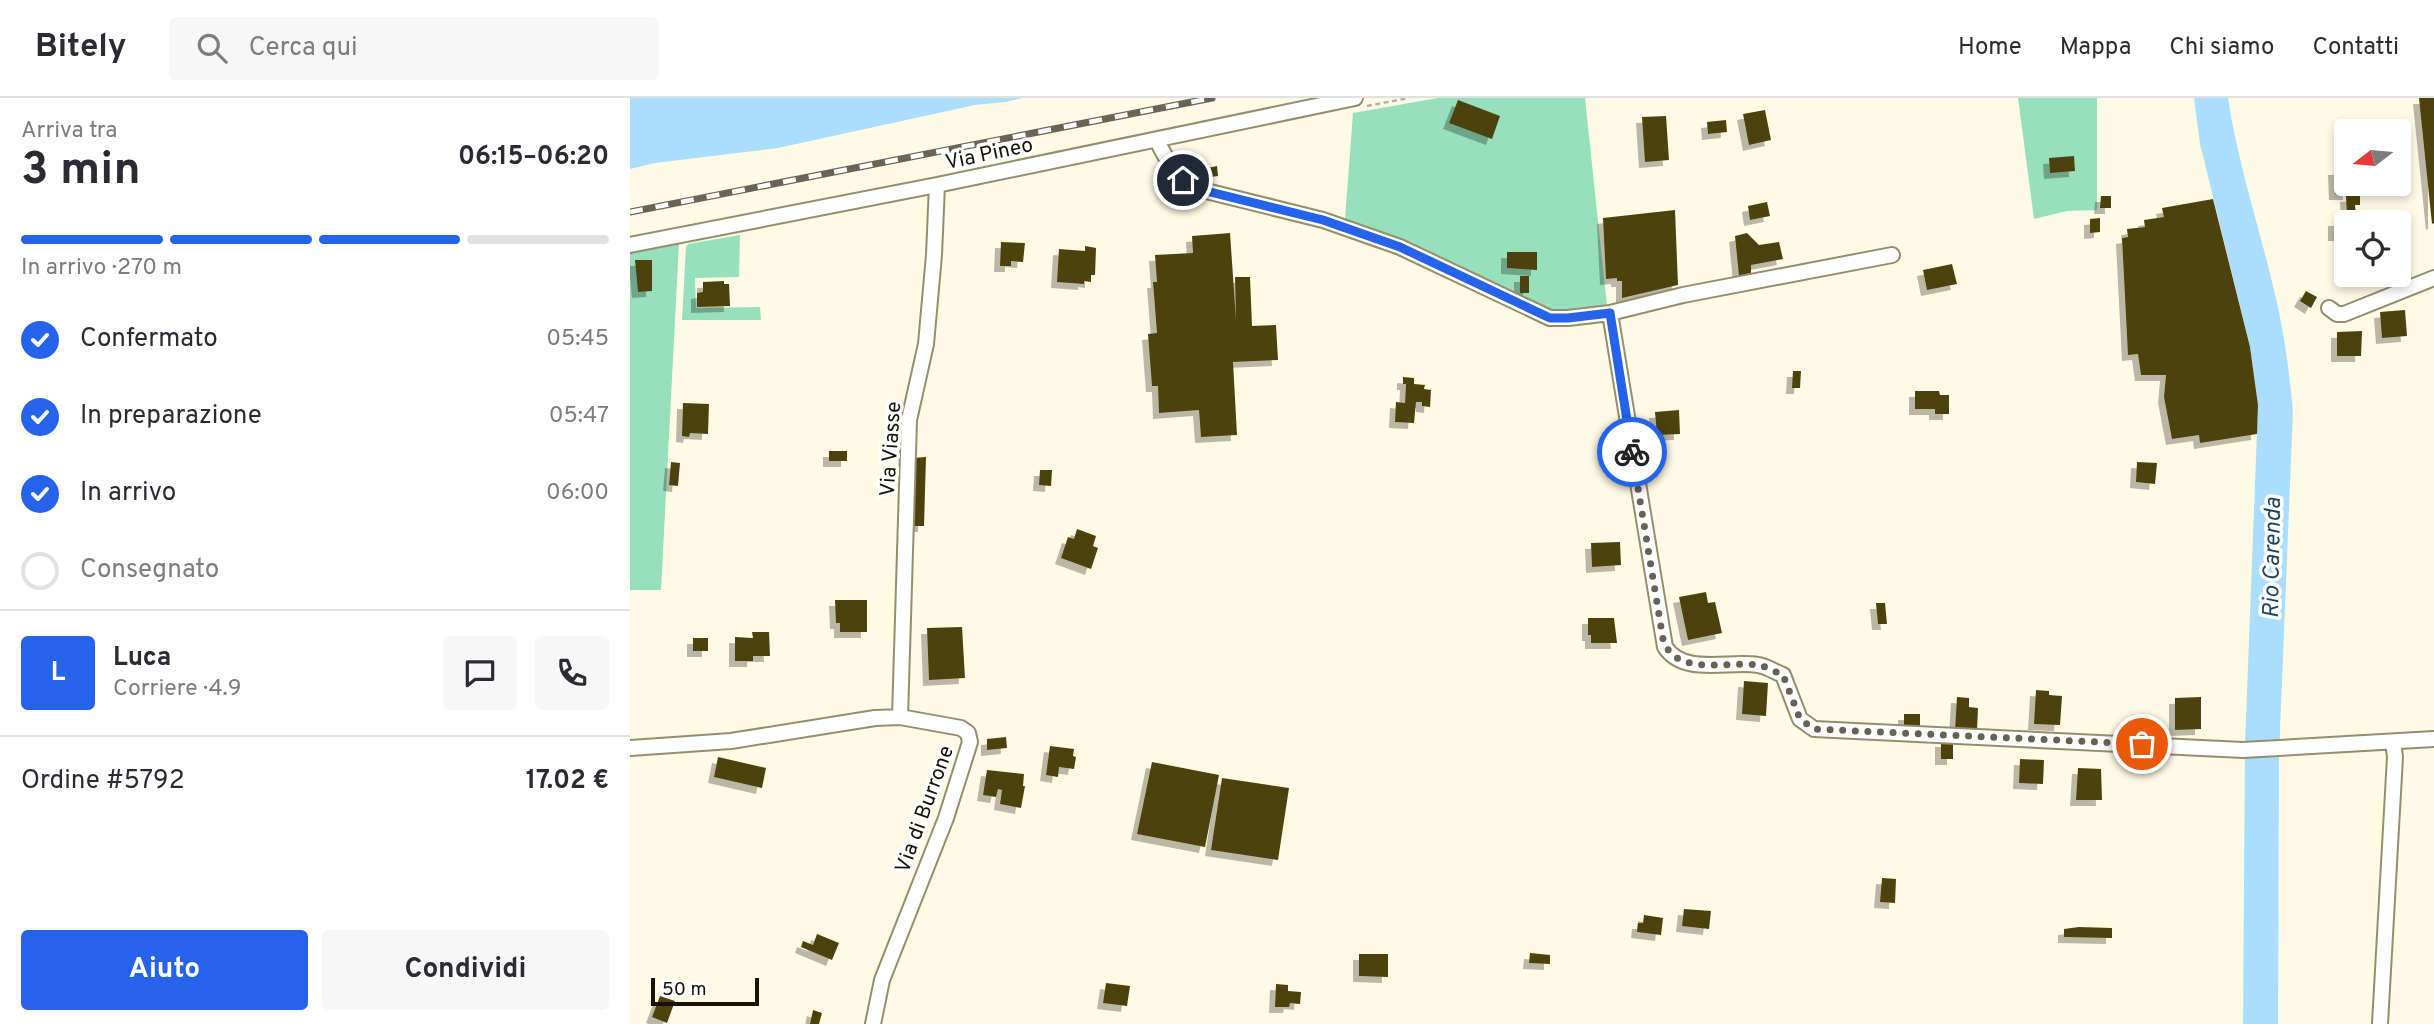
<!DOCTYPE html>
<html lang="it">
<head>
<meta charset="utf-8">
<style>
	:root { --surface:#fff; --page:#f7f7f7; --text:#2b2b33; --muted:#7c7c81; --line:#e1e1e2; --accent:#2563eb }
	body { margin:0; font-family:Overpass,sans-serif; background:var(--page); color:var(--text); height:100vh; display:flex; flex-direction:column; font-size:26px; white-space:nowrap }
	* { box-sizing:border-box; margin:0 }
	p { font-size:23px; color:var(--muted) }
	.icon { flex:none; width:38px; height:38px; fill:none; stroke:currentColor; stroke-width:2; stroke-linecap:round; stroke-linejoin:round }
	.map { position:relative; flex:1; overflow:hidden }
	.sheet { display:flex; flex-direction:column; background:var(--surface); width:630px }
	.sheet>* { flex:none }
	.needle { width:46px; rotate:254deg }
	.controls { position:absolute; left:1704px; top:21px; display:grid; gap:14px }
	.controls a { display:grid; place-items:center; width:77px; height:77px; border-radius:7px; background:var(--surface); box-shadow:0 4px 10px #0003; font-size:35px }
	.scale { position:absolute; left:21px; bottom:18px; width:108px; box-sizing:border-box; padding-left:7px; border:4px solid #151206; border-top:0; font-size:19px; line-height:24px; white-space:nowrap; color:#151206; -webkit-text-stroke:5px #fff; paint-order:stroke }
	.pin { position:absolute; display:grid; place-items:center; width:60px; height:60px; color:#fff; margin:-30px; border:4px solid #fff; border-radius:50%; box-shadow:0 2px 7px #0007 }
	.courier { position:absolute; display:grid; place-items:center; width:70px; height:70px; margin:-35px; border:5px solid #2563eb; border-radius:50%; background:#fff; color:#222; box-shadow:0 2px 9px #0007 }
	.head em { font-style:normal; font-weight:700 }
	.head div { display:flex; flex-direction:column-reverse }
	.head { display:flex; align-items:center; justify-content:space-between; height:119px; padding:0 21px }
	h1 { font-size:46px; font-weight:700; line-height:52px }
	.bar { display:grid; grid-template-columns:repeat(4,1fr); gap:10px 7px; align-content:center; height:84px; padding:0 21px }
	.bar i { height:9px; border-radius:5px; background:var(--line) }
	.bar .selected { background:var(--accent) }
	.bar p { grid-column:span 4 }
	.line { display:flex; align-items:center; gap:18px; padding:0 21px; border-top:2px solid var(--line) }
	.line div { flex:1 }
	.round { display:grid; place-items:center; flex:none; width:74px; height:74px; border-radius:7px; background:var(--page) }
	ol { padding:0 21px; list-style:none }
	li { display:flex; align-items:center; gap:21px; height:77px }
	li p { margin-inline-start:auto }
	li .icon { padding:7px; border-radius:50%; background:var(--accent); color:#fff; stroke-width:4 }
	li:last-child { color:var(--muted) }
	li i { width:38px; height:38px; border:4px solid var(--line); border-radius:50% }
	.button { display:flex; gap:14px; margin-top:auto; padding:14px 21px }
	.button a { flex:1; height:80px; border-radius:7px; background:var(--accent); color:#fff; font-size:28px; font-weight:700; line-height:80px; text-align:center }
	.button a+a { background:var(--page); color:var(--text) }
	header { display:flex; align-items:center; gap:42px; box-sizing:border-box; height:98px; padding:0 35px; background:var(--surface); border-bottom:2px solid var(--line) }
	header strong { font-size:33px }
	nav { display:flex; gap:38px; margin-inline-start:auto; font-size:24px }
	.search { width:490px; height:63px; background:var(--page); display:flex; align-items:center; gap:18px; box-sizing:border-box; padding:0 24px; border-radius:7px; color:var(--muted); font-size:26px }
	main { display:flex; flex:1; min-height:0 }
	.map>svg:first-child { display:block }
</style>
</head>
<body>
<header>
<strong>Bitely</strong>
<div class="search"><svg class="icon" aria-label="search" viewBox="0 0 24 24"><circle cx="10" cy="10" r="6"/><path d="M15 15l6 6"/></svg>Cerca qui</div>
<nav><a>Home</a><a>Mappa</a><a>Chi siamo</a><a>Contatti</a></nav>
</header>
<main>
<section class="sheet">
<div class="head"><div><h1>3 min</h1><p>Arriva tra</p></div><em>06:15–06:20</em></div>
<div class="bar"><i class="selected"></i><i class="selected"></i><i class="selected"></i><i></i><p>In arrivo · 270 m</p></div>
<ol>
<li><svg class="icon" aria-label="check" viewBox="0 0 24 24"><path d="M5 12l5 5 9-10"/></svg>Confermato<p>05:45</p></li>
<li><svg class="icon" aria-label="check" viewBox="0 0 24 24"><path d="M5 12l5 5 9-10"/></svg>In preparazione<p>05:47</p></li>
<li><svg class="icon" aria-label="check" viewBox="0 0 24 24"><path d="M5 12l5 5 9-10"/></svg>In arrivo<p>06:00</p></li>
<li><i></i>Consegnato</li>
</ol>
<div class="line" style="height:126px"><b class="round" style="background:var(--accent);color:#fff">L</b><div><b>Luca</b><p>Corriere · 4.9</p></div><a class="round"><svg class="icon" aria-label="chat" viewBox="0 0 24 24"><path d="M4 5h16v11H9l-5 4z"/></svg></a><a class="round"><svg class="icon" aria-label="phone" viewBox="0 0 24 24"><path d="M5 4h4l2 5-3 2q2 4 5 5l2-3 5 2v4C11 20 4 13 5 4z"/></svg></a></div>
<div class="line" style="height:91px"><div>Ordine #5792</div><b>17.02 €</b></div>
<div class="button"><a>Aiuto</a><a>Condividi</a></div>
</section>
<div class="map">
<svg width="1804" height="926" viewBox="0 0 1804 926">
	<defs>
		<filter id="shadow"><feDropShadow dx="-6" dy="6" stdDeviation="0" flood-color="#0004"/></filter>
	</defs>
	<rect width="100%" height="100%" fill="#fffae4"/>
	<path fill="#96e1bc" d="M808 0H955L977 208 932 215 910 209 760 139 715 121 723 15Z
		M1388 0H1467V112L1437 113 1404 121Z
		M110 137 109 179 65 180 66 210 130 209 131 222H52L56 149 58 146Z
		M49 146 31 492H0V155Z"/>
	<path fill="#abddff" d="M0 0H392L376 4 345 7 148 50 25 65 0 71Z
		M1564 0H1598C1608 66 1629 128 1644 192 1654 232 1659 272 1663 313L1649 657 1648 926H1613L1615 646 1628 307 1620 249 1570 46Z"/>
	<path fill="#4e430f" filter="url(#shadow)" d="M1789 0H1804V125L1802 126Z
		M828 2 870 18 862 41 819 25Z
		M1135 12 1141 42 1119 47 1113 16Z
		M1036 18 1039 62 1015 64 1012 19Z
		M1096 22 1097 34 1078 36 1077 24Z
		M1444 58 1445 73 1420 75 1419 60Z
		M587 68 588 78 573 80 572 71Z
		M1704 71H1717L1719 96H1705Z
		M1730 97V107H1725L1726 118H1717L1716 98Z
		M1471 98H1481V110H1470Z
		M1583 101 1620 249 1628 307 1627 336 1570 345 1569 337 1542 341 1534 299 1536 277H1511L1508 256 1498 257 1492 140 1498 139 1497 131 1515 129 1514 122 1534 119 1532 110Z
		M1137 104 1140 118 1120 122 1118 108Z
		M1045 112 1048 187 992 200V183H987V180L976 181 973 120Z
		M1470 120V134L1460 135V121Z
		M1704 122H1714L1713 137H1704Z
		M600 135 606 222 605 179H620L622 228 646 227 648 262 603 264 607 337 571 339 569 312 529 315 528 288H522L518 236 527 235 523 184H527L525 157 563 155 562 138Z
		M1117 135 1129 147 1149 144 1153 161 1121 167V175L1109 178 1105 138Z
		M371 144 395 145 393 164 381 163V168H370Z
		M455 148 466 150 465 177H461V184L454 183V186L427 184 429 151 455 153Z
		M877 154H907V172L877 170Z
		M5 162H22V193L8 194Z
		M1322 166 1327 186 1297 192 1293 172Z
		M890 178H899V195H890Z
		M94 183V186H99L100 208 67 209V195L73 194V184Z
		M1676 193 1687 199 1681 210 1670 203Z
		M1775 212 1777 238 1752 240 1750 214Z
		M1732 233 1731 258H1707V234Z
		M1163 273H1171L1170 290H1162Z
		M773 279 784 280V286L795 287 794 291 801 292 800 309 792 308V304H786L784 325 765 324 766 304 775 305 776 286H773Z
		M1285 293H1309L1310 297H1319V316H1305V311H1285Z
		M53 305 79 306 78 336 60 335 59 339 52 338Z
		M1049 312 1050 336 1027 337 1025 314Z
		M199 353H217V363H199Z
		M296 359 294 428H281L283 360Z
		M41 364 50 365 48 388 39 387Z
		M1507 364 1527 365 1525 386 1506 384Z
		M410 372H422L421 388 409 387Z
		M447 431 466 438 463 448 468 450 461 471 431 460 438 439 444 441Z
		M990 444 991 467 962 469 961 445Z
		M1076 494 1078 505 1085 504 1092 535 1058 542 1049 499Z
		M205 502H237V534H210V525H206Z
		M1246 505H1255L1257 526H1248Z
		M958 520H984L987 545H961V537H958Z
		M332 529 335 580 299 582 297 530Z
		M122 534H139L140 558H123V563H105V539L123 540Z
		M63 540H78V553H63Z
		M1114 583 1138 585 1136 618 1112 616Z
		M1406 592 1419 593V597L1432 598 1430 627 1404 626Z
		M1327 599 1339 600V609L1348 610 1347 633 1325 632Z
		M1571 599V631L1545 632V600Z
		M1274 616H1290V633H1274Z
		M376 639 377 650 357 652V641Z
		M1311 643H1323V661H1311Z
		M420 648 444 651 443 658 446 659 444 671 429 669 428 679 416 677Z
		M88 659 136 670 132 690 84 679Z
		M1390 661 1414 662 1413 686 1389 685Z
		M522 664 589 677 575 749 507 736Z
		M1448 670 1471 671 1472 702H1446Z
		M357 672 394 676 393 688H395L391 710 370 706 372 692 368 691 366 699 353 697Z
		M592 680 659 690 648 762 581 752Z
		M1252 780 1266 781 1265 805 1250 804Z
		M1054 811 1081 813 1079 831 1052 828Z
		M1014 817 1033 820 1031 837 1007 834 1008 825H1013Z
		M1449 829 1482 830V840L1434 839V831Z
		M187 836 209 845 202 862 171 849 173 843 183 847Z
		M900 855 920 857V866L899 865Z
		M729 856H758V879L729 878Z
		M476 885 500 888 497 908 473 905Z
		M646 886 658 887V893L671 894 670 906 660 905 659 909H645Z
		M30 898 45 903 37 925 22 919Z
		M183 912 192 915 189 926H180Z"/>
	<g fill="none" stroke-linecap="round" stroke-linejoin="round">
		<g stroke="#958e6c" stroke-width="18">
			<path id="minor" d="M527 42C536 63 548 79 568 91L693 122 770 149 920 220H938L980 215 1035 549C1054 578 1099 562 1128 567 1136 568 1145 574 1153 577L1170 621 1184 631 1613 652 1804 641
				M0 147 307 87 725 0
				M1699 210 1707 216H1714L1804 180
				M980 215 1053 197 1262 157
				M270 619 279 322 296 246 304 157 307 87
				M0 650 101 643 245 620 270 619 331 630 338 635 340 644 316 720 252 882 243 926
				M1750 926 1765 659 1763 644"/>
		</g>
		<path stroke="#b7b3a0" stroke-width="2.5" stroke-dasharray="5 3.5" stroke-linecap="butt" d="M737 8 779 0"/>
		<use href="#minor" stroke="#fff" stroke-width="14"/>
		<g stroke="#686555" stroke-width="7">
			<path id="rail" d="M0 114 582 0"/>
		</g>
		<use href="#rail" stroke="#fff" stroke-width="4.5" stroke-dasharray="13" stroke-linecap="butt"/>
	</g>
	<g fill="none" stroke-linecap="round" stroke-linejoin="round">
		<path stroke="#676354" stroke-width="7" stroke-dasharray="0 12.6" d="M1002 354 1033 541C1044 579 1097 563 1127 567 1136 568 1145 574 1153 577L1170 621 1184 631 1512 646"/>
		<path stroke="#2563eb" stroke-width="9" d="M553 82 568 91 693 122 770 149 920 220H938L980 215 1002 354"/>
	</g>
	<g text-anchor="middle" stroke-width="7" stroke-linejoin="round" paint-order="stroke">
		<g font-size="21" fill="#151206" stroke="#fff">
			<text transform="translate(359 55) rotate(-12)" y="7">Via Pineo</text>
			<text transform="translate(260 351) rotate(-86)" y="7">Via Viasse</text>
			<text transform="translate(294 711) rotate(-70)" y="7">Via di Burrone</text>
		</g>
		<g font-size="23" font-style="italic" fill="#1f455c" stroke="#fff">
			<text transform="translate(1641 460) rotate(-89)" y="8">Rio Carenda</text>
		</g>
	</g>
</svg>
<div class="controls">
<a><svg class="needle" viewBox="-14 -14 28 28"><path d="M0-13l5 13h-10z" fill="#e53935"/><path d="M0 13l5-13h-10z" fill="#7c7c81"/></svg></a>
<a><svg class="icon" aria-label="locate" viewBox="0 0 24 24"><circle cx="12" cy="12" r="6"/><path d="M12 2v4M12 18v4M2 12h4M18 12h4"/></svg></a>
</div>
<div class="scale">50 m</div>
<div class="pin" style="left:1512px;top:646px;background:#ea580c"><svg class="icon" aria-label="bag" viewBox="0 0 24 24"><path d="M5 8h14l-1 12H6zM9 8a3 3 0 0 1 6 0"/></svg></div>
<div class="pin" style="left:553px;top:82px;background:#1f2937"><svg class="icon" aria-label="home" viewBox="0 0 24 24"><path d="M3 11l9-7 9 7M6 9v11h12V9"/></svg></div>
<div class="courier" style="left:1002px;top:354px"><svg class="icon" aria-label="bike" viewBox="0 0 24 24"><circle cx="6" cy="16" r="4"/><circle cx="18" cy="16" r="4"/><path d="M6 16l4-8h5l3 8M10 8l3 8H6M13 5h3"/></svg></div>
</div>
</main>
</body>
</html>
